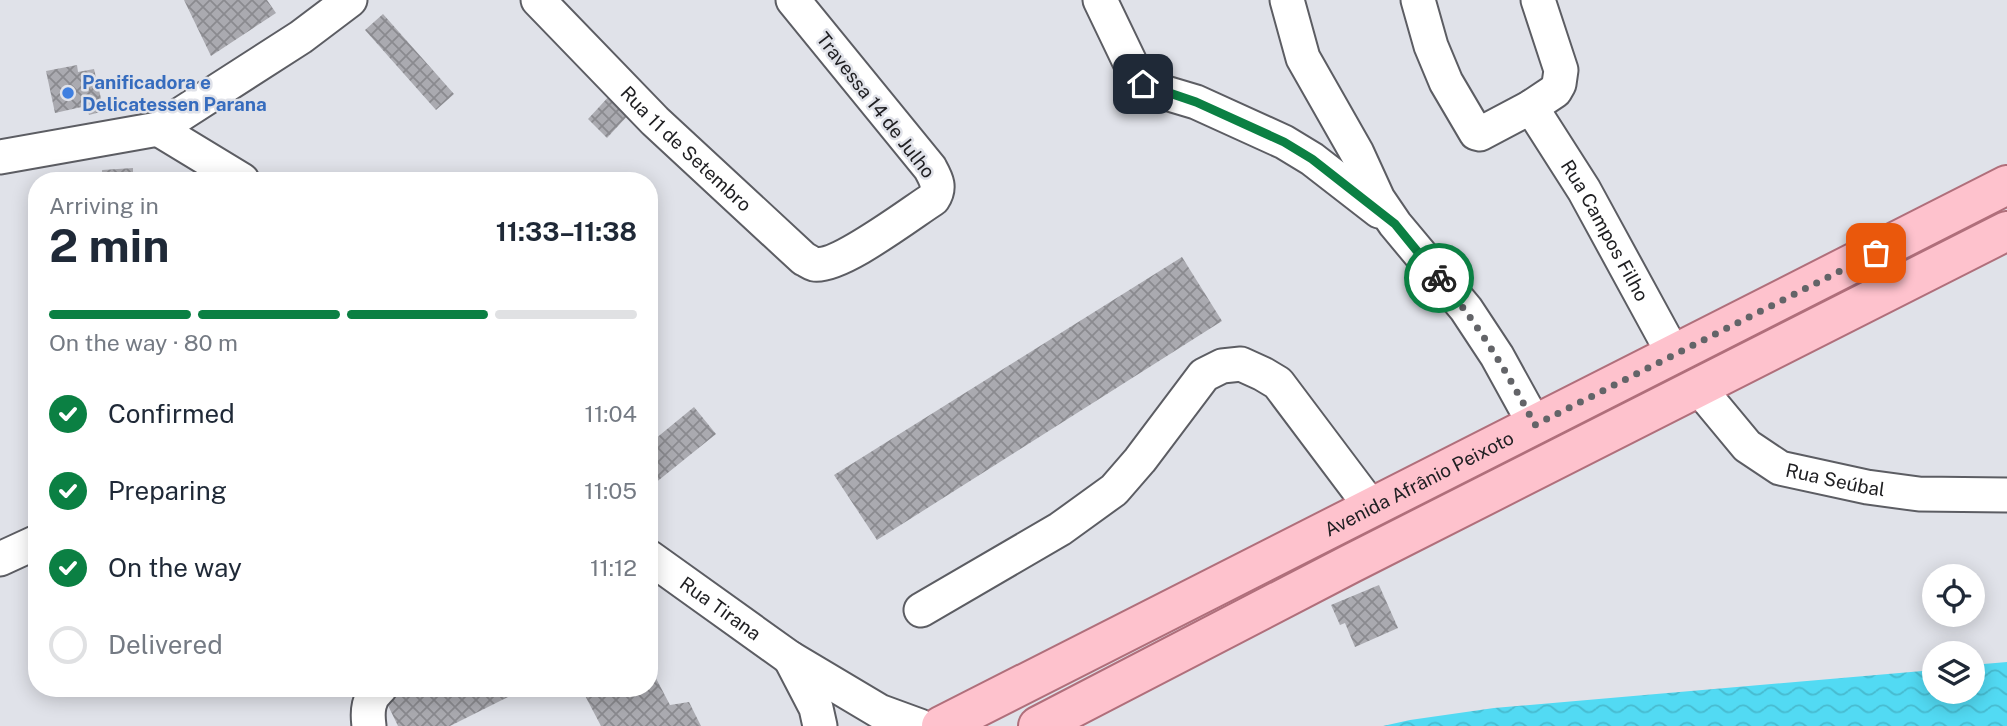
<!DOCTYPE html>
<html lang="en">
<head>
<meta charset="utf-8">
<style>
	:root { --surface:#fff; --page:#f2f2f3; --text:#1f2937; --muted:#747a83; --line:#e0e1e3; --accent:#0b8043 }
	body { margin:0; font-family:"Public Sans",sans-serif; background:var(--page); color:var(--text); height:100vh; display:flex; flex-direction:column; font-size:26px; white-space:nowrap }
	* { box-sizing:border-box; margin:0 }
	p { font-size:23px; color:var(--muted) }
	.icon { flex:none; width:38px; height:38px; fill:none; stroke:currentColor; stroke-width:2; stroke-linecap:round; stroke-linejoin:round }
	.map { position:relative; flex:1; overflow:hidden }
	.side { position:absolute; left:28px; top:172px; width:630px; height:525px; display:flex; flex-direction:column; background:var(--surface); border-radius:28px; box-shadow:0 4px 18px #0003 }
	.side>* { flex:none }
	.tools { position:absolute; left:1922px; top:564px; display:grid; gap:14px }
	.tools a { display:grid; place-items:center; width:63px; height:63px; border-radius:50%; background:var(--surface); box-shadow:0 4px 18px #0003; font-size:35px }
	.pin { position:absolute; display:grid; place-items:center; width:60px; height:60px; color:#fff; margin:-30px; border-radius:14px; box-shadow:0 4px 10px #0006 }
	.courier { position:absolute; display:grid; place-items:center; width:70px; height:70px; margin:-35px; border:5px solid #0b8043; border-radius:50%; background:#fff; color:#222; box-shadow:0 2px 9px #0007 }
	.overview em { font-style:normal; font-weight:700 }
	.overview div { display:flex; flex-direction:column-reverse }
	.overview { display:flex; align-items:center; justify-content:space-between; height:119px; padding:0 21px }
	h1 { font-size:46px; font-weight:700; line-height:52px }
	.bar { display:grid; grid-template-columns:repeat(4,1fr); gap:10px 7px; align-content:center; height:84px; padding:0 21px }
	.bar i { height:9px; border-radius:5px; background:var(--line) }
	.bar .active { background:var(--accent) }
	.bar p { grid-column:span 4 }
	ol { padding:0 21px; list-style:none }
	li { display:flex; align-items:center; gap:21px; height:77px }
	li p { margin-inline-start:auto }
	li .icon { padding:7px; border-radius:50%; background:var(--accent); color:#fff; stroke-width:4 }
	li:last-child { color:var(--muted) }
	li i { width:38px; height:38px; border:4px solid var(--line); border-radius:50% }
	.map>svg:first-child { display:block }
</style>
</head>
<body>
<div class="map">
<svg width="2007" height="726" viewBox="0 0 2007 726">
	<defs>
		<pattern id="water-waves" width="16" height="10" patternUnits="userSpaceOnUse" patternTransform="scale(1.75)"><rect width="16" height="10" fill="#52daf3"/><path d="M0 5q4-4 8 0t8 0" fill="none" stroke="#47bbd0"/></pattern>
		<pattern id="building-cross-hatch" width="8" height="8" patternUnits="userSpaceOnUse" patternTransform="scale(1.75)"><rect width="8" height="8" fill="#aaaab0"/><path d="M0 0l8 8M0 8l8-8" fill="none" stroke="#8a8a8f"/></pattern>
	</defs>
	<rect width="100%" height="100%" fill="#e0e2e9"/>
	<path fill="url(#water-waves)" d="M2007 662V726H1383L1410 720 1494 708 1934 670V691H1972V665Z"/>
	<path fill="url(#building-cross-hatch)" d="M184 0H267L276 13 211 56Z
		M383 14 454 94 436 110 365 30Z
		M77 65 78 72 94 69 104 111 89 115 86 106 55 113 46 71Z
		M612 93 631 112 607 138 588 119Z
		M133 168V180H104L102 170Z
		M1182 257 1222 321 877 540 834 475Z
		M694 407 716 434 649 488V444Z
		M1379 585 1398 628 1355 647 1345 623 1340 625 1331 605Z
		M649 665 670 705 689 702 701 726H601L581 688H649Z
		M393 688H526L450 726H398L382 693Z"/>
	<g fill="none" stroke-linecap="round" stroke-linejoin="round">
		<g stroke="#5c5d63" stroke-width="37">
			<g id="minor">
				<path id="s1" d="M538 0 655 121 804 259C807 260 810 263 814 264 838 269 911 213 933 199 941 187 936 179 930 168L793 0"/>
				<path d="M1100 0 1136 75 1149 88 1196 102 1284 142 1312 159 1379 211"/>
				<path d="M1287 0 1303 58 1357 153 1378 199 1395 224 1466 309 1497 356 1535 425"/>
				<path d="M1418 0 1431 46 1446 82 1476 133 1480 134 1531 107 1555 91 1559 84 1561 70 1538 0"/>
				<path id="s2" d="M1531 107 1584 190 1674 355"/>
				<path d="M158 129 242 180"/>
				<path d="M0 157 158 129 301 37 350 0"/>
				<path id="s3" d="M1698 387 1747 446 1780 468 1867 487 1919 494 2007 495"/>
				<path id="s4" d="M649 557 790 658 879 711 920 726"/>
				<path d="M0 559 37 542"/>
				<path d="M921 610 1060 529 1114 490 1140 460 1204 375 1222 366 1241 364 1263 374 1278 383 1372 508"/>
				<path d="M790 658 816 708 820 726"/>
				<path d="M369 726C367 711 368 698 380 688"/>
			</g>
		</g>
		<g stroke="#b06f7b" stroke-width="42">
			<g id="major">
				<path id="s5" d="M941 726 2007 185"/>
				<path d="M1038 726 1350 564 2007 231"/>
			</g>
		</g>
		<use href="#minor" stroke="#fff" stroke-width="33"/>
		<use href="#major" stroke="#fec2cd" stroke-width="38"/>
	</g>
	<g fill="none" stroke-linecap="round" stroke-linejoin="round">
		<path stroke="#636468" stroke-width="7" stroke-dasharray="0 12.6" d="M1439 278C1478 323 1507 372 1535 425L1876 253"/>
		<path stroke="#0b8043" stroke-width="9" d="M1143 84 1196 102 1284 142 1312 159 1395 224 1439 278"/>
	</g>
	<circle fill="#3f7fe0" stroke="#e0e2e9" stroke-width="2.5" cx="68" cy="93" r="7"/>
	<g text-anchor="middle" stroke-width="5" stroke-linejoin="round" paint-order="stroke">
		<g font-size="19" font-weight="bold" fill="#366cbe" stroke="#e0e2e9" text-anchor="start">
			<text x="82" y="89">Panificadora e<tspan x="82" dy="22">Delicatessen Parana</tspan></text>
		</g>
		<g font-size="19" fill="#202023" stroke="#e0e2e9">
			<text transform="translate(876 105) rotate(52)" y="7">Travessa 14 de Julho</text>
			<text dy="7" stroke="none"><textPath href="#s1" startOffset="210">Rua 11 de Setembro</textPath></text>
			<text dy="7" stroke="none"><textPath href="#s2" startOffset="144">Rua Campos Filho</textPath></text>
			<text dy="7" stroke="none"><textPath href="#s3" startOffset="173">Rua Seúbal</textPath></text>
			<text dy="7" stroke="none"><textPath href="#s5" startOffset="536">Avenida Afrânio Peixoto</textPath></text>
			<text dy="7" stroke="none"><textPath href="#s4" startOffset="88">Rua Tirana</textPath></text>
		</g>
	</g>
</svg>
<div class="tools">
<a><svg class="icon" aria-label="locate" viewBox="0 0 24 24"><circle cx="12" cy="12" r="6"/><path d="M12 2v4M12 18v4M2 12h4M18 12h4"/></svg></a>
<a><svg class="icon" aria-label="layers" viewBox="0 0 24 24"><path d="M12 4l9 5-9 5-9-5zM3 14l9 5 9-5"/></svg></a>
</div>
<div class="pin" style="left:1876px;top:253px;background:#ea580c"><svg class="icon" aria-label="bag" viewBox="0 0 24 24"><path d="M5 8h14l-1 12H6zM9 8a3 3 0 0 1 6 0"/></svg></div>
<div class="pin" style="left:1143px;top:84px;background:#1f2937"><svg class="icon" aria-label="home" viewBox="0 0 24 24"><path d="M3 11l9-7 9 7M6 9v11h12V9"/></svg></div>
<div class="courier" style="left:1439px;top:278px"><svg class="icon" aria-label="bike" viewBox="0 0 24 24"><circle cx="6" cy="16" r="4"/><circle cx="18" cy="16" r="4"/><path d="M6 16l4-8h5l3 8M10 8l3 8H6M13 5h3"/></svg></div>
<section class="side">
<div class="overview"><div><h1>2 min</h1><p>Arriving in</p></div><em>11:33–11:38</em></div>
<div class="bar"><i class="active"></i><i class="active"></i><i class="active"></i><i></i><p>On the way · 80 m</p></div>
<ol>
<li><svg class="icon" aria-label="check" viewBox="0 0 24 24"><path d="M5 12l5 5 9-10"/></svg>Confirmed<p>11:04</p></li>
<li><svg class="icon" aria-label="check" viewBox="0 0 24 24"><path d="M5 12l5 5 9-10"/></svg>Preparing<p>11:05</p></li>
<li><svg class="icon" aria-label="check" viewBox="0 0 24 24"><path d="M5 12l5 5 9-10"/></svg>On the way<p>11:12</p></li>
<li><i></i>Delivered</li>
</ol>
</section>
</div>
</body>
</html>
